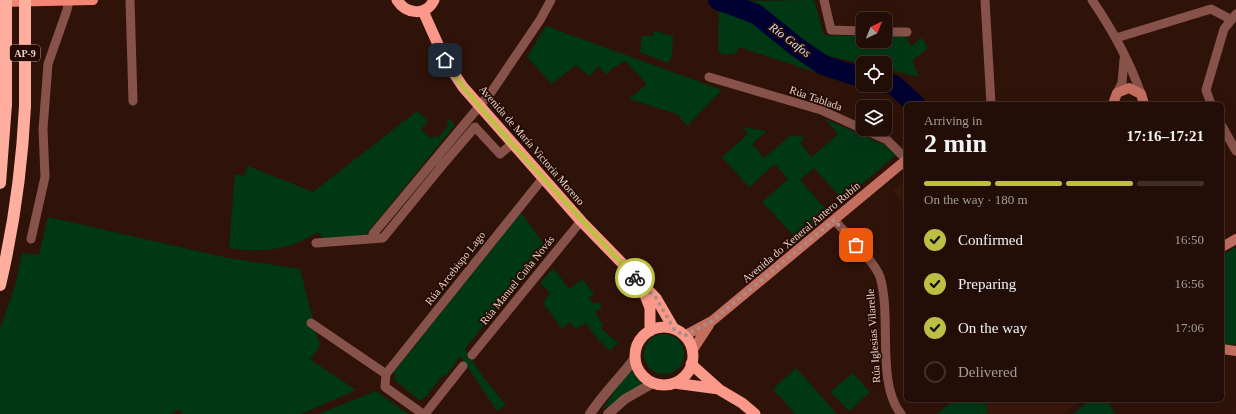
<!DOCTYPE html>
<html lang="en">
<head>
<meta charset="utf-8">
<style>
	:root { --surface:#230e07; --page:#2f1c15; --text:#f1f3f6; --muted:#a39c9b; --line:#402e28; --accent:#bdbf43 }
	body { margin:0; font-family:"Times New Roman",serif; background:var(--page); color:var(--text); height:100vh; display:flex; flex-direction:column; font-size:15px; white-space:nowrap }
	* { box-sizing:border-box; margin:0 }
	p { font-size:13px; color:var(--muted) }
	.icon { flex:none; width:22px; height:22px; fill:none; stroke:currentColor; stroke-width:2; stroke-linecap:round; stroke-linejoin:round }
	.map { position:relative; flex:1; overflow:hidden }
	.panel { position:absolute; left:904px; top:102px; width:320px; height:300px; display:flex; flex-direction:column; background:var(--surface); border-radius:6px; box-shadow:0 4px 16px #0002,0 0 0 1px var(--line) }
	.panel>* { flex:none }
	.needle { width:26px; rotate:43deg }
	.tools { position:absolute; left:856px; top:12px; display:grid; gap:8px }
	.tools a { display:grid; place-items:center; width:36px; height:36px; border-radius:6px; background:var(--surface); box-shadow:0 4px 16px #0002,0 0 0 1px var(--line); font-size:20px }
	.pin { position:absolute; display:grid; place-items:center; width:34px; height:34px; color:#fff; margin:-17px; border-radius:8px; box-shadow:0 2px 6px #0006 }
	.courier { position:absolute; display:grid; place-items:center; width:40px; height:40px; margin:-20px; border:3px solid #bdbf43; border-radius:50%; background:#fff; color:#222; box-shadow:0 1px 5px #0007 }
	.headline em { font-style:normal; font-weight:800 }
	.headline div { display:flex; flex-direction:column-reverse }
	.headline { display:flex; align-items:center; justify-content:space-between; height:68px; padding:0 20px }
	h1 { font-size:26px; font-weight:800; line-height:30px }
	.bar { display:grid; grid-template-columns:repeat(4,1fr); gap:6px 4px; align-content:center; height:48px; padding:0 20px }
	.bar i { height:5px; border-radius:3px; background:var(--line) }
	.bar .on { background:var(--accent) }
	.bar p { grid-column:span 4 }
	ol { padding:0 20px; list-style:none }
	li { display:flex; align-items:center; gap:12px; height:44px }
	li p { margin-inline-start:auto }
	li .icon { padding:4px; border-radius:50%; background:var(--accent); color:#111; stroke-width:4 }
	li:last-child { color:var(--muted) }
	li i { width:22px; height:22px; border:2px solid var(--line); border-radius:50% }
	.map>svg:first-child { display:block }
</style>
</head>
<body>
<div class="map">
<svg width="1236" height="414" viewBox="0 0 1236 414">
	<rect width="100%" height="100%" fill="#2f1309"/>
	<path fill="#3a180b" d="M906 179V207L893 191Z
		M986 400H1081L1064 414H987Z"/>
	<path fill="#013814" d="M814 0 824 35 863 36V41H885V35H904L911 46 922 38 928 48 912 61 919 77 885 69V63L863 64 829 56 806 44 764 9 734 1Z
		M722 3 756 14 797 47 823 65 850 75 849 83 738 47 737 53 724 55 718 51 719 6Z
		M546 26 722 90 687 126 677 114 629 99 647 84 625 61 610 70 607 75 599 66 589 76 576 65 552 84 527 57Z
		M654 31 673 36 672 56 668 63 640 52 642 36H653Z
		M417 111 428 121 421 129 432 139 436 135 438 138 449 125 446 123 449 119 455 125 365 236 324 239 319 233C310 234 305 240 297 243 275 251 252 252 229 248L235 174 244 176 248 166 313 192Z
		M825 119 883 144 896 155 843 200 814 168 800 180 829 213 798 240 762 202 788 179 775 164 749 187 722 157 748 134 742 127 767 131 752 144 764 158 791 135 805 137 800 143 812 157 838 134Z
		M521 213 547 248 465 349 483 377 506 405 497 411 460 356 446 376 443 375 425 398 419 400 395 380 394 372Z
		M48 217 228 258 300 269 320 347 310 359 356 390 301 414H182L180 409 171 414H0V329L15 286 22 253 39 255Z
		M1236 247V344L1228 345 1222 340V256Z
		M553 268 569 289 583 279 594 294 589 298 593 304 598 302 602 307 595 312 603 325 601 328 618 343 610 351 596 337 586 323 576 329 569 322 562 329 543 303 550 293 540 283Z
		M644 354a20 20 0 1 1 40 0a20 20 0 1 1-40 0Z
		M630 368 643 385 602 410Z
		M796 368 837 414H795L773 389Z
		M853 373 870 392 849 411 830 392Z
		M376 391 408 414H318Z
		M954 400H986L987 414H937Z
		M1090 400H1107L1115 414H1073Z"/>
	<g fill="none" stroke-linecap="round" stroke-linejoin="round">
		<path stroke="#000032" stroke-width="20" d="M718 0 756 14 797 47 823 65 863 78
			M885 83 894 85 915 104"/>
		<path stroke="#875249" stroke-width="9" d="M130 0 133 101
			M824 0 831 30 863 31
			M985 0 991 104
			M1092 0C1111 28 1130 62 1141 94
			M885 32H907
			M1116 38 1211 9 1230 19
			M709 77 821 110 887 140 906 159
			M1117 93 1122 83 1124 59
			M1211 104 1206 90 1224 29 1236 14
			M1222 126 1236 151
			M441 164 445 162 475 127 500 154 512 144
			M834 220C846 233 875 262 880 277 892 316 876 384 901 414
			M373 234 492 91 540 20 551 0
			M31 239 45 177 43 129 48 64 67 10 69 0
			M316 243 383 238 445 162
			M311 323 386 374
			M472 355 581 221
			M423 414 385 387 386 374 543 178
			M425 414 463 366"/>
		<path stroke="#875249" stroke-width="10" d="M590 414C603 394 621 377 635 358
			M608 414 625 399 653 383"/>
		<path stroke="#c46e60" stroke-width="10" d="M1113 104 1117 93 1129 88 1141 94 1144 104
			M1222 247 1236 239
			M684 336 712 321 906 160
			M1222 349 1236 351
			M692 351 709 325"/>
		<path stroke="#f48473" stroke-width="10" d="M0 2 93 0"/>
		<path stroke="#fa9889" stroke-width="11" d="M397 0C406 14 426 17 434 0
			M423 11 445 60 463 87 581 221 656 298 674 329
			M642 287 650 308V331
			M635 356a29 29 0 1 1 58 0a29 29 0 1 1-58 0Z
			M691 364 720 390 742 403 755 414
			M674 383 719 389"/>
		<path stroke="#ffad9f" stroke-width="12" d="M0 183 6 104
			M0 285C14 226 22 167 25 106"/>
		<path stroke="#ffad9f" stroke-width="12" d="M6 0V104
			M25 106V0"/>
	</g>
	<g fill="none" stroke-linecap="round" stroke-linejoin="round">
		<path stroke="#a68f87" stroke-width="4" stroke-dasharray="0 7.2" d="M635 278 656 298 674 329 684 336 712 321 834 220 856 245"/>
		<path stroke="#bdbf43" stroke-width="5" d="M445 60 463 87 512 144 635 278"/>
	</g>
	<g text-anchor="middle" stroke-width="3.5" stroke-linejoin="round" paint-order="stroke">
		<rect fill="#250a02" stroke="#ac968f" stroke-width="1" x="10" y="45" width="30" height="16" rx="3"/>
		<g font-size="10" font-weight="bold" fill="#e6d2cb">
			<text x="25" y="57">AP-9</text>
		</g>
		<g font-size="11" fill="#e6d2cb" stroke="#250a02">
			<text transform="translate(816 98) rotate(19)" y="4">Rúa Tablada</text>
			<text transform="translate(532 145) rotate(49)" y="4">Avenida de María Victoria Moreno</text>
			<text transform="translate(801 232) rotate(-40)" y="4">Avenida do Xeneral Antero Rubín</text>
			<text transform="translate(455 268) rotate(-52)" y="4">Rúa Arcebispo Lago</text>
			<text transform="translate(517 280) rotate(-51)" y="4">Rúa Manuel Cuña Novás</text>
			<text transform="translate(873 336) rotate(-94)" y="4">Rúa Iglesias Vilarelle</text>
		</g>
		<g font-size="12" font-style="italic" fill="#d6e0f2" stroke="#250a02">
			<text transform="translate(790 40) rotate(37)" y="4">Río Gafos</text>
		</g>
	</g>
</svg>
<div class="tools">
<a><svg class="needle" viewBox="-14 -14 28 28"><path d="M0-13l5 13h-10z" fill="#e53935"/><path d="M0 13l5-13h-10z" fill="#a39c9b"/></svg></a>
<a><svg class="icon" aria-label="locate" viewBox="0 0 24 24"><circle cx="12" cy="12" r="6"/><path d="M12 2v4M12 18v4M2 12h4M18 12h4"/></svg></a>
<a><svg class="icon" aria-label="layers" viewBox="0 0 24 24"><path d="M12 4l9 5-9 5-9-5zM3 14l9 5 9-5"/></svg></a>
</div>
<div class="pin" style="left:856px;top:245px;background:#ea580c"><svg class="icon" aria-label="bag" viewBox="0 0 24 24"><path d="M5 8h14l-1 12H6zM9 8a3 3 0 0 1 6 0"/></svg></div>
<div class="pin" style="left:445px;top:60px;background:#1f2937"><svg class="icon" aria-label="home" viewBox="0 0 24 24"><path d="M3 11l9-7 9 7M6 9v11h12V9"/></svg></div>
<div class="courier" style="left:635px;top:278px"><svg class="icon" aria-label="bike" viewBox="0 0 24 24"><circle cx="6" cy="16" r="4"/><circle cx="18" cy="16" r="4"/><path d="M6 16l4-8h5l3 8M10 8l3 8H6M13 5h3"/></svg></div>
<section class="panel">
<div class="headline"><div><h1>2 min</h1><p>Arriving in</p></div><em>17:16–17:21</em></div>
<div class="bar"><i class="on"></i><i class="on"></i><i class="on"></i><i></i><p>On the way · 180 m</p></div>
<ol>
<li><svg class="icon" aria-label="check" viewBox="0 0 24 24"><path d="M5 12l5 5 9-10"/></svg>Confirmed<p>16:50</p></li>
<li><svg class="icon" aria-label="check" viewBox="0 0 24 24"><path d="M5 12l5 5 9-10"/></svg>Preparing<p>16:56</p></li>
<li><svg class="icon" aria-label="check" viewBox="0 0 24 24"><path d="M5 12l5 5 9-10"/></svg>On the way<p>17:06</p></li>
<li><i></i>Delivered</li>
</ol>
</section>
</div>
</body>
</html>
